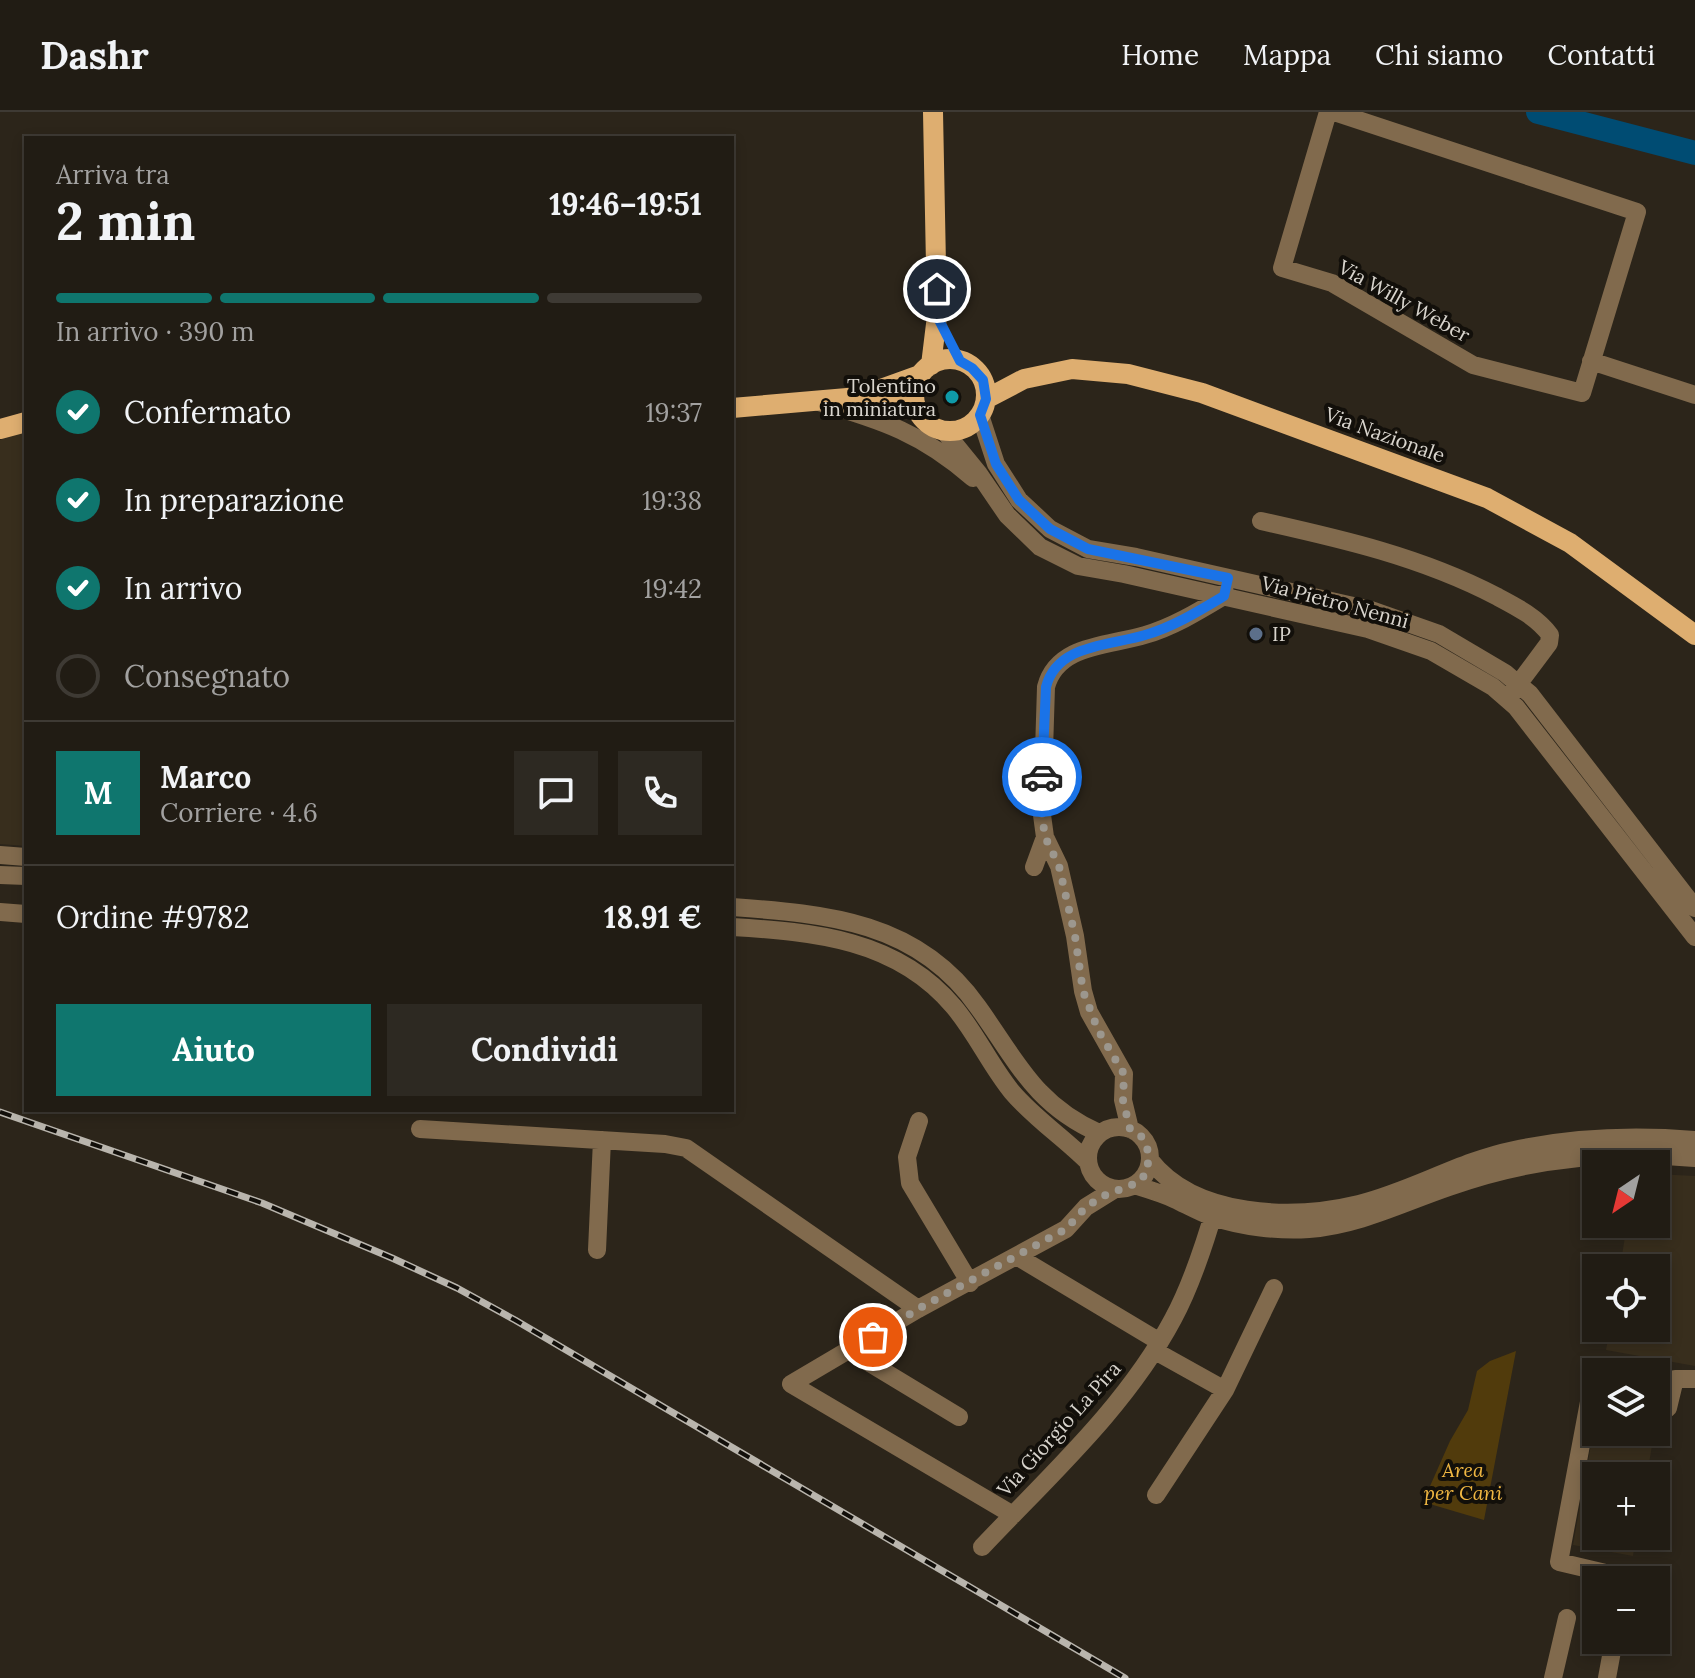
<!DOCTYPE html>
<html lang="it">
<head>
<meta charset="utf-8">
<style>
	:root { --surface:#211c14; --page:#2d2922; --text:#f1f3f6; --muted:#a2a1a0; --line:#3e3a34; --accent:#0f766e }
	body { margin:0; font-family:Lora,serif; background:var(--page); color:var(--text); height:100vh; display:flex; flex-direction:column; font-size:30px; white-space:nowrap }
	* { box-sizing:border-box; margin:0 }
	p { font-size:26px; color:var(--muted) }
	.icon { flex:none; width:44px; height:44px; fill:none; stroke:currentColor; stroke-width:2; stroke-linecap:round; stroke-linejoin:round }
	.map { position:relative; flex:1; overflow:hidden }
	.panel { position:absolute; left:24px; top:24px; width:710px; height:976px; display:flex; flex-direction:column; background:var(--surface); border-radius:0px; box-shadow:0 4px 12px #0003,0 0 0 2px var(--line) }
	.panel>* { flex:none }
	.needle { width:52px; rotate:215deg }
	.fabs { position:absolute; left:1582px; top:1038px; display:grid; gap:16px }
	.fabs a { display:grid; place-items:center; width:88px; height:88px; border-radius:0px; background:var(--surface); box-shadow:0 4px 12px #0003,0 0 0 2px var(--line); font-size:40px }
	.pin { position:absolute; display:grid; place-items:center; width:68px; height:68px; color:#fff; margin:-34px; border:4px solid #fff; border-radius:50%; box-shadow:0 2px 8px #0007 }
	.courier { position:absolute; display:grid; place-items:center; width:80px; height:80px; margin:-40px; border:6px solid #1a73e8; border-radius:50%; background:#fff; color:#222; box-shadow:0 2px 10px #0007 }
	.overview em { font-style:normal; font-weight:700 }
	.overview div { display:flex; flex-direction:column-reverse }
	.overview { display:flex; align-items:center; justify-content:space-between; height:136px; padding:0 32px }
	h1 { font-size:52px; font-weight:700; line-height:60px }
	.bar { display:grid; grid-template-columns:repeat(4,1fr); gap:12px 8px; align-content:center; height:96px; padding:0 32px }
	.bar i { height:10px; border-radius:6px; background:var(--line) }
	.bar .active { background:var(--accent) }
	.bar p { grid-column:span 4 }
	.line { display:flex; align-items:center; gap:20px; padding:0 32px; border-top:2px solid var(--line) }
	.line div { flex:1 }
	.round { display:grid; place-items:center; flex:none; width:84px; height:84px; border-radius:0px; background:var(--page) }
	ol { padding:0 32px; list-style:none }
	li { display:flex; align-items:center; gap:24px; height:88px }
	li p { margin-inline-start:auto }
	li .icon { padding:8px; border-radius:50%; background:var(--accent); color:#fff; stroke-width:4 }
	li:last-child { color:var(--muted) }
	li i { width:44px; height:44px; border:4px solid var(--line); border-radius:50% }
	.cta { display:flex; gap:16px; margin-top:auto; padding:16px 32px }
	.cta a { flex:1; height:92px; border-radius:0px; background:var(--accent); color:#fff; font-size:32px; font-weight:700; line-height:92px; text-align:center }
	.cta a+a { background:var(--page); color:var(--text) }
	header { display:flex; align-items:center; gap:48px; box-sizing:border-box; height:112px; padding:0 40px; background:var(--surface); border-bottom:2px solid var(--line) }
	header strong { font-size:38px }
	nav { display:flex; gap:44px; margin-inline-start:auto; font-size:28px }
	.map>svg:first-child { display:block }
</style>
</head>
<body>
<header>
<strong>Dashr</strong>
<nav><a>Home</a><a>Mappa</a><a>Chi siamo</a><a>Contatti</a></nav>
</header>
<div class="map">
<svg width="1695" height="1566" viewBox="0 0 1695 1566">
	<rect width="100%" height="100%" fill="#2c251a"/>
	<path fill="#382e1d" d="M26 319V734L0 732V328Z
		M1656 1062 1695 1064V1254L1606 1238 1610 1216H1656V1156H1620L1627 1112H1656Z
		M1595 1310 1596 1320 1654 1321 1647 1364H1596V1424H1636L1633 1444 1573 1433Z"/>
	<path fill="#513b0c" d="M1516 1239 1484 1408 1423 1390 1450 1329 1468 1298 1477 1259 1490 1249Z"/>
	<g fill="none" stroke-linecap="round" stroke-linejoin="round">
		<path stroke="#004c73" stroke-width="24" d="M1538 0 1695 41"/>
		<path stroke="#816a4d" stroke-width="18" d="M1328 0 1282 156 1332 171 1473 253 1582 281 1637 100 1334 0
			M1591 249 1695 283
			M819 290C882 308 923 322 973 366
			M980 303 996 352 1019 388 1050 417 1088 437 1136 445 1371 498 1439 522 1505 561 1530 582 1695 796
			M944 319 979 362 1007 403 1040 435 1078 454 1124 462 1368 517 1431 539 1493 575 1516 595 1695 825
			M1261 409C1342 427 1421 445 1496 484 1515 494 1537 505 1550 523L1549 531 1511 582
			M0 743 26 745
			M1034 755 1045 725
			M0 763 26 764
			M732 795C827 802 918 809 978 895 1016 948 1035 993 1099 1021
			M0 800 26 802
			M732 815C814 820 897 827 954 895 976 921 990 953 1012 980 1034 1006 1064 1026 1088 1050
			M919 1009 907 1045 910 1071 970 1171
			M1088 1046a31 31 0 1 1 62 0a31 31 0 1 1-62 0Z
			M420 1017 665 1032 686 1036 918 1197
			M1130 1017 1123 988 1124 962 1089 900 1083 879 1075 824 1059 754 1045 725 1042 703 1046 575C1057 532 1109 534 1145 523 1173 515 1199 499 1224 484L1225 480
			M1150 1048C1195 1106 1293 1108 1359 1092 1412 1079 1460 1049 1514 1038 1574 1025 1634 1023 1695 1028
			M1134 1073C1147 1077 1161 1081 1174 1087 1187 1093 1199 1100 1213 1105 1242 1115 1279 1119 1309 1117 1359 1113 1402 1091 1449 1075 1530 1046 1610 1038 1695 1046
			M597 1138 602 1028
			M1018 1145 1160 1230
			M850 1239 959 1305
			M1155 1239 1225 1278
			M791 1272 918 1197 1066 1117 1086 1095 1115 1077
			M791 1272 1013 1403
			M1596 1284 1589 1290 1559 1450 1614 1463 1621 1468
			M1656 1293 1668 1296 1675 1267H1695
			M1156 1383 1225 1278 1274 1176
			M982 1435C1049 1364 1126 1295 1173 1207 1192 1172 1205 1131 1216 1093
			M1553 1566 1567 1506
			M1607 1566 1614 1528"/>
		<path stroke="#deae70" stroke-width="20" d="M914 283a36 36 0 1 1 72 0a36 36 0 1 1-72 0Z
			M931 253 937 204 933 0
			M859 285 917 297
			M986 287 1024 267 1072 257 1128 262 1202 281 1487 386 1570 431 1695 523
			M732 296 859 285 920 263
			M0 317 26 310"/>
		<g stroke="#b9b5ad" stroke-width="7">
			<path id="rail" d="M0 1000 262 1091 392 1146 457 1176 515 1208 1125 1566"/>
		</g>
		<use href="#rail" stroke="#120f0a" stroke-width="4" stroke-dasharray="12" stroke-linecap="butt"/>
	</g>
	<g fill="none" stroke-linecap="round" stroke-linejoin="round">
		<path stroke="#9c978e" stroke-width="8" stroke-dasharray="0 14.4" d="M873 1225 918 1197 1066 1117 1086 1095 1103 1084 1139 1070 1147 1060 1149 1041 1141 1024 1130 1017 1123 988 1124 962 1098 918 1083 879 1075 824 1059 754 1045 725 1042 703V665"/>
		<path stroke="#1a73e8" stroke-width="10" d="M937 177V204L960 249 972 256 983 268 986 287 980 303 996 352 1019 388 1050 417 1088 437 1228 466 1224 484C1199 499 1173 515 1145 523 1109 534 1057 532 1046 575L1042 665"/>
	</g>
	<circle fill="#0f9aa8" stroke="#120f0a" stroke-width="3" cx="952" cy="285" r="8"/>
	<circle fill="#5c6f8a" stroke="#120f0a" stroke-width="3" cx="1256" cy="522" r="8"/>
	<g text-anchor="middle" stroke-width="8" stroke-linejoin="round" paint-order="stroke">
		<g font-size="20" fill="#d8d4cd" stroke="#120f0a">
			<text transform="translate(1404 189) rotate(29)" y="7">Via Willy Weber</text>
			<text transform="translate(1385 323) rotate(20)" y="7">Via Nazionale</text>
			<text transform="translate(1335 490) rotate(15)" y="7">Via Pietro Nenni</text>
			<text transform="translate(1059 1317) rotate(-48)" y="7">Via Giorgio La Pira</text>
		</g>
		<g font-size="20" fill="#d8d4cd" stroke="#120f0a" text-anchor="end">
			<text x="936" y="281">Tolentino<tspan x="936" dy="23">in miniatura</tspan></text>
			<text x="1272" y="529" text-anchor="start">IP</text>
		</g>
		<g font-size="20" font-style="italic" fill="#f0b742" stroke="#120f0a">
			<text x="1463" y="1365">Area<tspan x="1463" dy="23">per Cani</tspan></text>
		</g>
	</g>
</svg>
<div class="fabs">
<a><svg class="needle" viewBox="-14 -14 28 28"><path d="M0-13l5 13h-10z" fill="#e53935"/><path d="M0 13l5-13h-10z" fill="#a2a1a0"/></svg></a>
<a><svg class="icon" aria-label="locate" viewBox="0 0 24 24"><circle cx="12" cy="12" r="6"/><path d="M12 2v4M12 18v4M2 12h4M18 12h4"/></svg></a>
<a><svg class="icon" aria-label="layers" viewBox="0 0 24 24"><path d="M12 4l9 5-9 5-9-5zM3 14l9 5 9-5"/></svg></a>
<a>+</a>
<a>−</a>
</div>
<div class="pin" style="left:873px;top:1225px;background:#ea580c"><svg class="icon" aria-label="bag" viewBox="0 0 24 24"><path d="M5 8h14l-1 12H6zM9 8a3 3 0 0 1 6 0"/></svg></div>
<div class="pin" style="left:937px;top:177px;background:#1f2937"><svg class="icon" aria-label="home" viewBox="0 0 24 24"><path d="M3 11l9-7 9 7M6 9v11h12V9"/></svg></div>
<div class="courier" style="left:1042px;top:665px"><svg class="icon" aria-label="car" viewBox="0 0 24 24"><path d="M5 17H2v-5l4-1 3-4h7l3 4 3 1v5h-3M9 17h6M6 11h13"/><circle cx="7" cy="17" r="2"/><circle cx="17" cy="17" r="2"/></svg></div>
<section class="panel">
<div class="overview"><div><h1>2 min</h1><p>Arriva tra</p></div><em>19:46–19:51</em></div>
<div class="bar"><i class="active"></i><i class="active"></i><i class="active"></i><i></i><p>In arrivo · 390 m</p></div>
<ol>
<li><svg class="icon" aria-label="check" viewBox="0 0 24 24"><path d="M5 12l5 5 9-10"/></svg>Confermato<p>19:37</p></li>
<li><svg class="icon" aria-label="check" viewBox="0 0 24 24"><path d="M5 12l5 5 9-10"/></svg>In preparazione<p>19:38</p></li>
<li><svg class="icon" aria-label="check" viewBox="0 0 24 24"><path d="M5 12l5 5 9-10"/></svg>In arrivo<p>19:42</p></li>
<li><i></i>Consegnato</li>
</ol>
<div class="line" style="height:144px"><b class="round" style="background:var(--accent);color:#fff">M</b><div><b>Marco</b><p>Corriere · 4.6</p></div><a class="round"><svg class="icon" aria-label="chat" viewBox="0 0 24 24"><path d="M4 5h16v11H9l-5 4z"/></svg></a><a class="round"><svg class="icon" aria-label="phone" viewBox="0 0 24 24"><path d="M5 4h4l2 5-3 2q2 4 5 5l2-3 5 2v4C11 20 4 13 5 4z"/></svg></a></div>
<div class="line" style="height:104px"><div>Ordine #9782</div><b>18.91 €</b></div>
<div class="cta"><a>Aiuto</a><a>Condividi</a></div>
</section>
</div>
</body>
</html>
